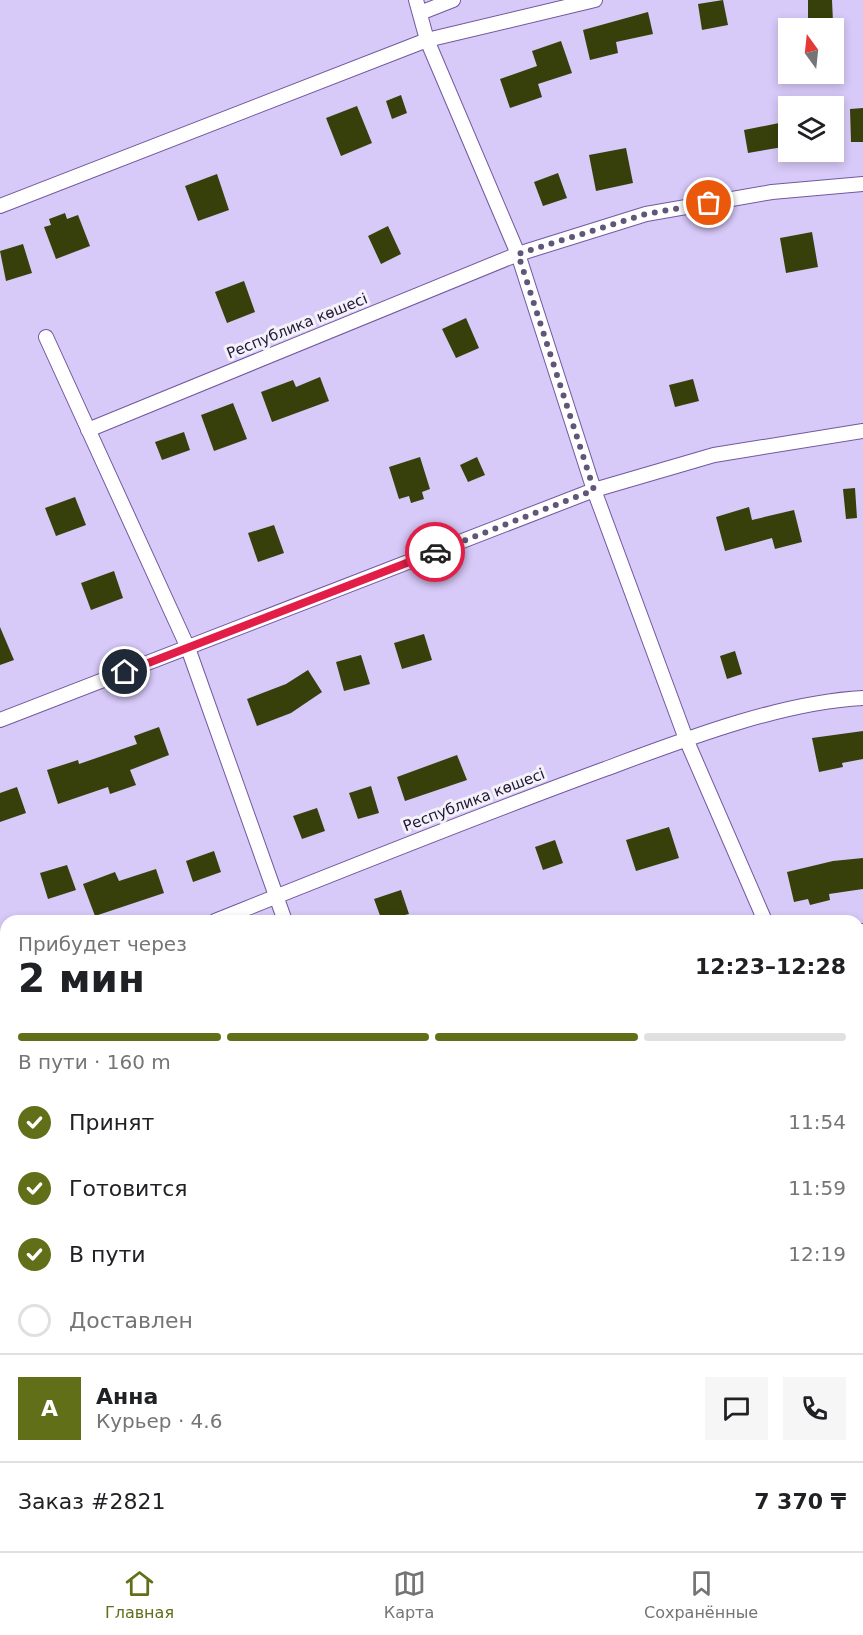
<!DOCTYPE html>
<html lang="ru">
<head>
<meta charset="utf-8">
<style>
	:root { --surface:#fff; --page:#f6f6f6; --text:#202124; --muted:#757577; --line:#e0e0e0; --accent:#616f19 }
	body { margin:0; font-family:"DejaVu Sans",sans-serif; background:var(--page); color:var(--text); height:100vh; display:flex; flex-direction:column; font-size:22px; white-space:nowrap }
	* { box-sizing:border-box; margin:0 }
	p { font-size:20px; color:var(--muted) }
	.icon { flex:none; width:33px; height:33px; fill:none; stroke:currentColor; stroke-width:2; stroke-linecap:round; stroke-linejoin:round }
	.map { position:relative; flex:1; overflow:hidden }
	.sheet { position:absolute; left:0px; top:915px; width:864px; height:636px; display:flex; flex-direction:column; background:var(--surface); border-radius:18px 18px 0 0; box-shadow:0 3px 9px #0003 }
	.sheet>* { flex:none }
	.needle { width:39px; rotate:345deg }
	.fabs { position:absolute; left:778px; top:18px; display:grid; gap:12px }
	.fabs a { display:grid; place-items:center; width:66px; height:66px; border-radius:0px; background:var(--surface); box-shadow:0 3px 9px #0003; font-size:30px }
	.pin { position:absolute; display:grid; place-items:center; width:51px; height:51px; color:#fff; margin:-26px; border:3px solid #fff; border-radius:50%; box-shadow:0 2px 6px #0007 }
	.courier { position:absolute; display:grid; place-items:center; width:60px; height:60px; margin:-30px; border:4px solid #e11d48; border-radius:50%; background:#fff; color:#222; box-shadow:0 2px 8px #0007 }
	.headline em { font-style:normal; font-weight:800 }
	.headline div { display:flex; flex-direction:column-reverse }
	.headline { display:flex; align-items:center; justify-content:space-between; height:102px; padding:0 18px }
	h1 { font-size:39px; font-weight:800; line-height:45px }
	.bar { display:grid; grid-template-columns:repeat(4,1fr); gap:9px 6px; align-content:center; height:72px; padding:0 18px }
	.bar i { height:8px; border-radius:4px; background:var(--line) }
	.bar .on { background:var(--accent) }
	.bar p { grid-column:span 4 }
	.line { display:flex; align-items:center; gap:15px; padding:0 18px; border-top:2px solid var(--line) }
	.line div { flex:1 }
	.round { display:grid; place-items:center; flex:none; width:63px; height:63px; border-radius:0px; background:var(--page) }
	ol { padding:0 18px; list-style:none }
	li { display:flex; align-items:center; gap:18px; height:66px }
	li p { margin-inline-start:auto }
	li .icon { padding:6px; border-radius:50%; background:var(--accent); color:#fff; stroke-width:4 }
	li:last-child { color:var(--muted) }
	li i { width:33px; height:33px; border:3px solid var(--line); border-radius:50% }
	.menu { display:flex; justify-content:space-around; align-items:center; height:84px; border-top:2px solid var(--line); background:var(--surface); font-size:16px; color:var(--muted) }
	.menu a { display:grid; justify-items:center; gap:3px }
	.menu .on { color:var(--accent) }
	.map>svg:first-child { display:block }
</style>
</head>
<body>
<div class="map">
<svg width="863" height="1551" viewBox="0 0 863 1551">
	<rect width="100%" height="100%" fill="#d7c9f8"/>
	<path fill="#37400a" d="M723 0 728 25 702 30 698 4Z
		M808 0H832L833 22H808Z
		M648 12 653 34 616 42 618 53 590 60 583 30Z
		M561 41 572 73 538 84 542 97 510 108 500 79 537 66 532 51Z
		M401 95 407 113 392 119 386 101Z
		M357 106 372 143 341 156 326 118Z
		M863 108V142H851L850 109Z
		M789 121V146L748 153 744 130Z
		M626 148 633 183 596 191 589 155Z
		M558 173 567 198 543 206 534 182Z
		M217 174 229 210 198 221 185 186Z
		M65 213 67 219 78 215 90 246 56 259 44 227 51 225 49 219Z
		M388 226 401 254 381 264 368 236Z
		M812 232 818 267 786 273 780 238Z
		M23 244 32 273 6 281 0 251Z
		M244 281 255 312 227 323 215 292Z
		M466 318 479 348 456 358 442 329Z
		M320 377 329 401 272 422 261 392 293 380 296 387Z
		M693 379 699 401 675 407 669 385Z
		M233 403 247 439 214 451 201 415Z
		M184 432 190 450 162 460 155 442Z
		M420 457 430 489 422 492 424 499 411 503 409 496 399 499 389 467Z
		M477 457 485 475 468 482 460 465Z
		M855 488 857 518 846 519 843 489Z
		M75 497 86 525 56 536 45 508Z
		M749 507 752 520 794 510 802 542 775 549 772 538 725 551 716 517Z
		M274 525 284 553 258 562 248 533Z
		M114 571 123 598 91 610 81 583Z
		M0 627 14 660 0 665Z
		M424 634 432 660 402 669 394 643Z
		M735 651 742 674 727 679 720 656Z
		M361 655 370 684 344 691 336 662Z
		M308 670 322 692 291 713 257 726 247 699 286 684Z
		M159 727 169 755 130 770 136 785 110 794 108 787 58 804 47 770 78 760 79 764 137 744 134 736Z
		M863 731V759L842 763 843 767 819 772 812 738Z
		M457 755 467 780 405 801 397 777Z
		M371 786 379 813 358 819 349 793Z
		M17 787 26 813 0 822V793Z
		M317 808 325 831 302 839 293 816Z
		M669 827 679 858 636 871 626 840Z
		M555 840 563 863 543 870 535 847Z
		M214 851 221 872 193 882 186 861Z
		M863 858V889L829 894 830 900 810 905 808 899 794 902 787 872 833 861Z
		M67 865 76 890 48 899 40 873Z
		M156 869 164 893 95 916 83 884 115 872 119 881Z
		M401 890 409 914 382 921 374 899Z"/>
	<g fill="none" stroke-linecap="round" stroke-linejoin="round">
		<g stroke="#72599f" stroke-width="16">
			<path id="street" d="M416 0 427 40 518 254 594 490 686 739 765 921
				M420 13 453 0
				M0 206 427 40 595 0
				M46 337 188 648 285 921
				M88 430 518 254 646 214 772 192 863 184
				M0 720 594 490 714 455 863 431
				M215 921C345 869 474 817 605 769 683 740 781 702 863 698
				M858 931H863
				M0 1006 6 1004
				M858 1127 863 1131
				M858 1215 863 1211
				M0 1523 6 1521
				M2 1551 18 1545"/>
		</g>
		<use href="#street" stroke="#fff" stroke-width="14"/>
	</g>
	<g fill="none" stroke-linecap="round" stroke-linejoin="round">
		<path stroke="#615679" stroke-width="6" stroke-dasharray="0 10.8" d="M435 552 594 490 518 254 646 214 709 203"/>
		<path stroke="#e11d48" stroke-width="8" d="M125 672 435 552"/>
	</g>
	<g text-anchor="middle" stroke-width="6" stroke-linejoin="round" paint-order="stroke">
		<g font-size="15" fill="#221835" stroke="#f3f1f9">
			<text transform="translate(297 326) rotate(-22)" y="5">Республика көшесі</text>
			<text transform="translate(474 800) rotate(-21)" y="5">Республика көшесі</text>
		</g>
	</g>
</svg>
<div class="fabs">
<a><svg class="needle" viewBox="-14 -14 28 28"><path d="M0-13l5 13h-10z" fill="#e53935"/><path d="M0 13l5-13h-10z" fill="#757577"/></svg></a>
<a><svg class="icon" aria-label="layers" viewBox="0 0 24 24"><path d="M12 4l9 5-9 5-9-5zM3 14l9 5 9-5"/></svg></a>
</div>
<div class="pin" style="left:709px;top:203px;background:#ea580c"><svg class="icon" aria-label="bag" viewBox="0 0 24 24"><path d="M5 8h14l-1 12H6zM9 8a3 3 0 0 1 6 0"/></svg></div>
<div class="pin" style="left:125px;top:672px;background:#1f2937"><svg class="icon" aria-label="home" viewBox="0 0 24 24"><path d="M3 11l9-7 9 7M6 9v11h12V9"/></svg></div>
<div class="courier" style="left:435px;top:552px"><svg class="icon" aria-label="car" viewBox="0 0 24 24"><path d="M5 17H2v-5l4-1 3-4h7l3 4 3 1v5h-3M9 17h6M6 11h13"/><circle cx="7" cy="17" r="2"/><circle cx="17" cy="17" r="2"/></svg></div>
<section class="sheet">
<div class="headline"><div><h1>2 мин</h1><p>Прибудет через</p></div><em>12:23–12:28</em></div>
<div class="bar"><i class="on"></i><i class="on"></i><i class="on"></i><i></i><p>В пути · 160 m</p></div>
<ol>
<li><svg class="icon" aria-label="check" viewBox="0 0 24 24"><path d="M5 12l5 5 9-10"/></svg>Принят<p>11:54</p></li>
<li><svg class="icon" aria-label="check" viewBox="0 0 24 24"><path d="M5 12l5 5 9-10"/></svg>Готовится<p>11:59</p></li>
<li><svg class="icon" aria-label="check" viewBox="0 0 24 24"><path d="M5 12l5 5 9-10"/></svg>В пути<p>12:19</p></li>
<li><i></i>Доставлен</li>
</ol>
<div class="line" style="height:108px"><b class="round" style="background:var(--accent);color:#fff">А</b><div><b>Анна</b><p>Курьер · 4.6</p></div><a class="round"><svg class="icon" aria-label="chat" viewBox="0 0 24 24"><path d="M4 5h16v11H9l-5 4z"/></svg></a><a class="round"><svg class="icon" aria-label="phone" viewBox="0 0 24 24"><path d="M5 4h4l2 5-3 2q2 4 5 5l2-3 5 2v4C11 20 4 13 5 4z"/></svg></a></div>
<div class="line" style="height:78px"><div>Заказ #2821</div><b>7 370 ₸</b></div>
</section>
</div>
<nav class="menu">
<a class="on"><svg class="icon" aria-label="home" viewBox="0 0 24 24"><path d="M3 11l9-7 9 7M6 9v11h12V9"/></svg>Главная</a>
<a><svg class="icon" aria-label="map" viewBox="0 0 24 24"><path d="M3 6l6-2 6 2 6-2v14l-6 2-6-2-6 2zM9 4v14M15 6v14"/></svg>Карта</a>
<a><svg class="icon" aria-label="saved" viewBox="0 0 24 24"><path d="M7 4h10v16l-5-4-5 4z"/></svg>Сохранённые</a>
</nav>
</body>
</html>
